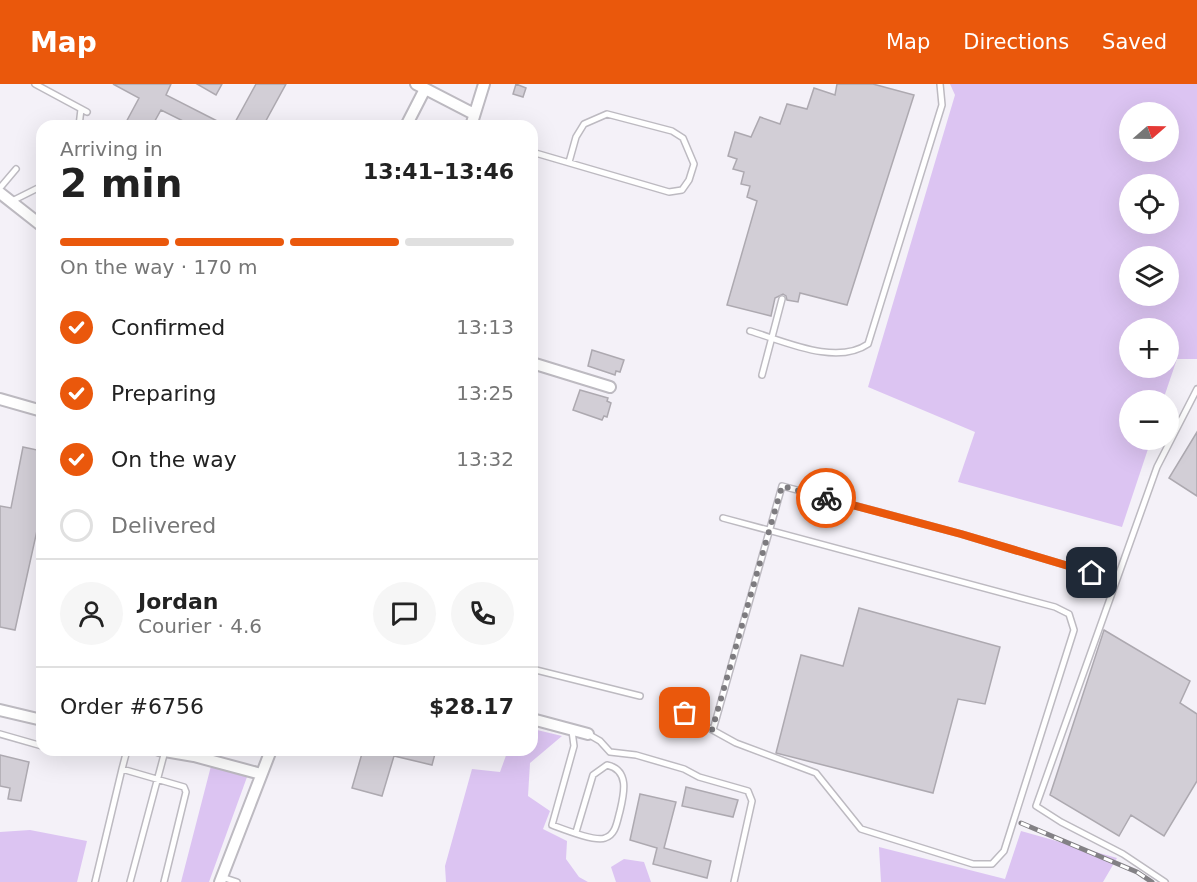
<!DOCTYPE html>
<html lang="en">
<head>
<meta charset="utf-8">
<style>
	:root { --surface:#fff; --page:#f6f6f6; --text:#222; --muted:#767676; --line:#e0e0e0; --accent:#ea580c }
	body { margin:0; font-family:"DejaVu Sans",sans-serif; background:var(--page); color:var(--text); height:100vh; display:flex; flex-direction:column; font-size:22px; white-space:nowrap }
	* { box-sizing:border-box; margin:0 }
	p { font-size:20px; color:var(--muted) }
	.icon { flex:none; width:33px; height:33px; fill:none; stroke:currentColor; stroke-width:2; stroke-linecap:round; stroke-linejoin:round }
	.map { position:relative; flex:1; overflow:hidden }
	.details { position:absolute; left:36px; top:36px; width:502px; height:636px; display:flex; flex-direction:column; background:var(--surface); border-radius:18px; box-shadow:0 6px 24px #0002 }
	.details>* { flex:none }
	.needle { width:39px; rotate:70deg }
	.controls { position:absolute; left:1119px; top:18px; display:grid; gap:12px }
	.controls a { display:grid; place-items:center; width:60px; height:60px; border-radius:50%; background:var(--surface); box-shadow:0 6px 24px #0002; font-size:30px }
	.pin { position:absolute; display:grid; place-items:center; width:51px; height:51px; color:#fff; margin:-26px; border-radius:12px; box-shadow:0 3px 9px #0006 }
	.courier { position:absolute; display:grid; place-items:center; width:60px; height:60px; margin:-30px; border:4px solid #ea580c; border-radius:50%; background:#fff; color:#222; box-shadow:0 2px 8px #0007 }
	.overview em { font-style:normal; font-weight:700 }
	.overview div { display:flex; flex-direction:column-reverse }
	.overview { display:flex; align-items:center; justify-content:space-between; height:102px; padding:0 24px }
	h1 { font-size:39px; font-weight:700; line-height:45px }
	.bar { display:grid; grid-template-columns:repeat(4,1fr); gap:9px 6px; align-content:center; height:72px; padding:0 24px }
	.bar i { height:8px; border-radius:4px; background:var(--line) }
	.bar .selected { background:var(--accent) }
	.bar p { grid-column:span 4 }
	.line { display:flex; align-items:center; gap:15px; padding:0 24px; border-top:2px solid var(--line) }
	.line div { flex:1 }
	.round { display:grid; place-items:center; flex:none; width:63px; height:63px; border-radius:32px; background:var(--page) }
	ol { padding:0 24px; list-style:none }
	li { display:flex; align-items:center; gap:18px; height:66px }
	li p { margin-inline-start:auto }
	li .icon { padding:6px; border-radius:50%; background:var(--accent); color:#fff; stroke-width:4 }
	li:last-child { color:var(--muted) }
	li i { width:33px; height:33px; border:3px solid var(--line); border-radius:50% }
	header { display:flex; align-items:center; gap:36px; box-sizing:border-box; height:84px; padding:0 30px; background:var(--accent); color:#fff }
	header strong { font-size:28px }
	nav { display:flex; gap:33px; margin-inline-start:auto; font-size:21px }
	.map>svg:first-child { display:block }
</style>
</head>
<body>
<header>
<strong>Map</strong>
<nav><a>Map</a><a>Directions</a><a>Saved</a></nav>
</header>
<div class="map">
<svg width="1197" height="798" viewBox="0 0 1197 798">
	<rect width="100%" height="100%" fill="#f4f1f8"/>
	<path fill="#dcc4f2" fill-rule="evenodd" d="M950 0H1197V275H1177L1163 316H1130V356H1151L1122 443 958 398 975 348 868 303 955 11ZM1130 28H1168V68H1130ZM1130 100H1168V140H1130ZM1130 172H1168V212H1130ZM1130 244H1168V284H1130Z
		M533 645 562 652 530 679 528 712 550 727 543 745 567 757 566 775 579 793 588 798H446L445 782 472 685 500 688 508 666H532Z
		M211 682 247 693 209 798H181Z
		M30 746 87 757 77 798H0V748Z
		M1021 747 1117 774 1103 798H881L879 763 1005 795Z
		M624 775 644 778 651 798H616L611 783Z"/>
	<path fill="#d2ced6" stroke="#ada9b0" stroke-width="1.5" d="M113 0H171L166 11 227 42H193L161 26 152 42H124L139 14Z
		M197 0H222L216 11Z
		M256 0H286L263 42H233Z
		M516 0 526 4 523 13 513 10Z
		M837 0H873L914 11 847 221 800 209 798 218 787 216 786 212 783 210 775 214 771 232 727 221 757 117 747 113 750 102 741 100 744 88 733 85 737 75 728 72 735 48 751 53 760 33 780 40 787 20 807 25 814 4 835 11Z
		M592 266 624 276 620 288 616 287 615 291 588 282Z
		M580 306 608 314 607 317 611 319 607 333 604 332 602 336 573 326Z
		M1197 348V412L1169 394Z
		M23 363 42 367V424L15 546 0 543V422L11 424Z
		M859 524 1000 563 985 620 958 615 933 709 776 669 801 571 843 582Z
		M1104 546 1190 597 1180 619 1197 630V697L1164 752 1131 731 1119 752 1050 711Z
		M363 666H436L432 681 394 672 382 712 352 704Z
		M0 671 29 678 21 717 8 715 10 704 0 702Z
		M686 703 738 716 733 733 682 722Z
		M640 710 676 718 664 764 711 777 707 794 653 780 657 764 630 756Z"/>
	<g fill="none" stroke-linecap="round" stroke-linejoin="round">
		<g stroke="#bdbac1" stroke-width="8">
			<path id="lane" d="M35 0 87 28
				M79 42 81 25
				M532 68 669 108 682 106 689 96 694 80 683 54 672 47 607 30 584 40 576 53 569 78
				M0 104 16 85
				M12 117 42 102
				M750 247C784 257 836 282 868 260L942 21 940 0
				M762 291 782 215
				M532 585 640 612
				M671 620 698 638 736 659 816 689 861 745 973 780H992L1004 767 1074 546 1069 530 1055 523 723 434
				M713 646 782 402 961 450 1092 489
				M572 647 574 662 552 741C563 745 595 758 605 754 616 751 617 737 620 727 624 710 630 686 607 681L593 691 576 748
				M0 650 42 662
				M588 650 600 657 610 668 636 671 684 685 699 693 748 707 752 717 734 798
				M122 685 127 666
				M222 793 237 798
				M95 798 122 685 184 703 186 708 164 798
				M130 798 165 667
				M1165 798 1123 770 1061 738 1036 722 1157 383 1197 305"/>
		</g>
		<g stroke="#bdbac1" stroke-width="14">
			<path id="street" d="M416 0 474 30
				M406 42 425 5
				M471 42 484 0
				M0 109 42 142
				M532 279 610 303
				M0 315 42 327
				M0 626 42 636
				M532 635 588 650
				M159 666 194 672 261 690
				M220 798 271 666"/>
		</g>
		<use href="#lane" stroke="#fff" stroke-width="5"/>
		<use href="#street" stroke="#fff" stroke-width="10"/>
		<g stroke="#838185" stroke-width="5">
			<path id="rail" d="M1021 739 1137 788 1152 798"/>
		</g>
		<use href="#rail" stroke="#fff" stroke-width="3" stroke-dasharray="9" stroke-linecap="butt"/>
	</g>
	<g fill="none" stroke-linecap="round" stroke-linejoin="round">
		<path stroke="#7d7b7f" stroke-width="6" stroke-dasharray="0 10.8" d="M685 629 712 646 782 402 826 414"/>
		<path stroke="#ea580c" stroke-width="8" d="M826 414 961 450 1092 489"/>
	</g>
</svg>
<div class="controls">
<a><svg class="needle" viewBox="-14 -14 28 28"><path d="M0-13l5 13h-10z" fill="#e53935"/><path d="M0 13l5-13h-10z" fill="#767676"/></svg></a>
<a><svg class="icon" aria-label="locate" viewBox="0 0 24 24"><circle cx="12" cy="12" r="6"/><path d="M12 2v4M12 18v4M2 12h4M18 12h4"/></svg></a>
<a><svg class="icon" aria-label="layers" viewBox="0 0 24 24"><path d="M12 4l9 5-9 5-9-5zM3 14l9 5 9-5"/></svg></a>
<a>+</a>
<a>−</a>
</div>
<div class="pin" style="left:685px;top:629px;background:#ea580c"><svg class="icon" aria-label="bag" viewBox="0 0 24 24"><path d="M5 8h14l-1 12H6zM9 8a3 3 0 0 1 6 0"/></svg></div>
<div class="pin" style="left:1092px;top:489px;background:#1f2937"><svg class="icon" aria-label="home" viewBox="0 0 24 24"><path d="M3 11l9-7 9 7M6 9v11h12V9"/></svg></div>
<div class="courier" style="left:826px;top:414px"><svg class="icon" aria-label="bike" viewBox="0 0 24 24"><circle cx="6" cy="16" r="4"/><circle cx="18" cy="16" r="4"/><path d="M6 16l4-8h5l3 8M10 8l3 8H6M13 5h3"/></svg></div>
<section class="details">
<div class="overview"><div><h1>2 min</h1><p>Arriving in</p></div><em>13:41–13:46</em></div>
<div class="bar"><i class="selected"></i><i class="selected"></i><i class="selected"></i><i></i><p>On the way · 170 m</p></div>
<ol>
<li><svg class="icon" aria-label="check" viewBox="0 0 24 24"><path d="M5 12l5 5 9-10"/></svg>Confirmed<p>13:13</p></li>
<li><svg class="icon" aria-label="check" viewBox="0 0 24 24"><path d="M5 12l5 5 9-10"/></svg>Preparing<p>13:25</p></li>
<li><svg class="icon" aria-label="check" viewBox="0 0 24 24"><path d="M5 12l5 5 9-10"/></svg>On the way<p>13:32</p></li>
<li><i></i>Delivered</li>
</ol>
<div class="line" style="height:108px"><a class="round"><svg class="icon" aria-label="person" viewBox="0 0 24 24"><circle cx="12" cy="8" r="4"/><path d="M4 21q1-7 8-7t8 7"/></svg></a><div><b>Jordan</b><p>Courier · 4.6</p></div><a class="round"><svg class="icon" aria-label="chat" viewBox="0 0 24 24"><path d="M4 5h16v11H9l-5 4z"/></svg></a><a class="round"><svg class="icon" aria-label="phone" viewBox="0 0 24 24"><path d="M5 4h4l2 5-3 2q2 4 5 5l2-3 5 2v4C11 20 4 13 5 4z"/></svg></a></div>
<div class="line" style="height:78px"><div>Order #6756</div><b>$28.17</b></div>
</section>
</div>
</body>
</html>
